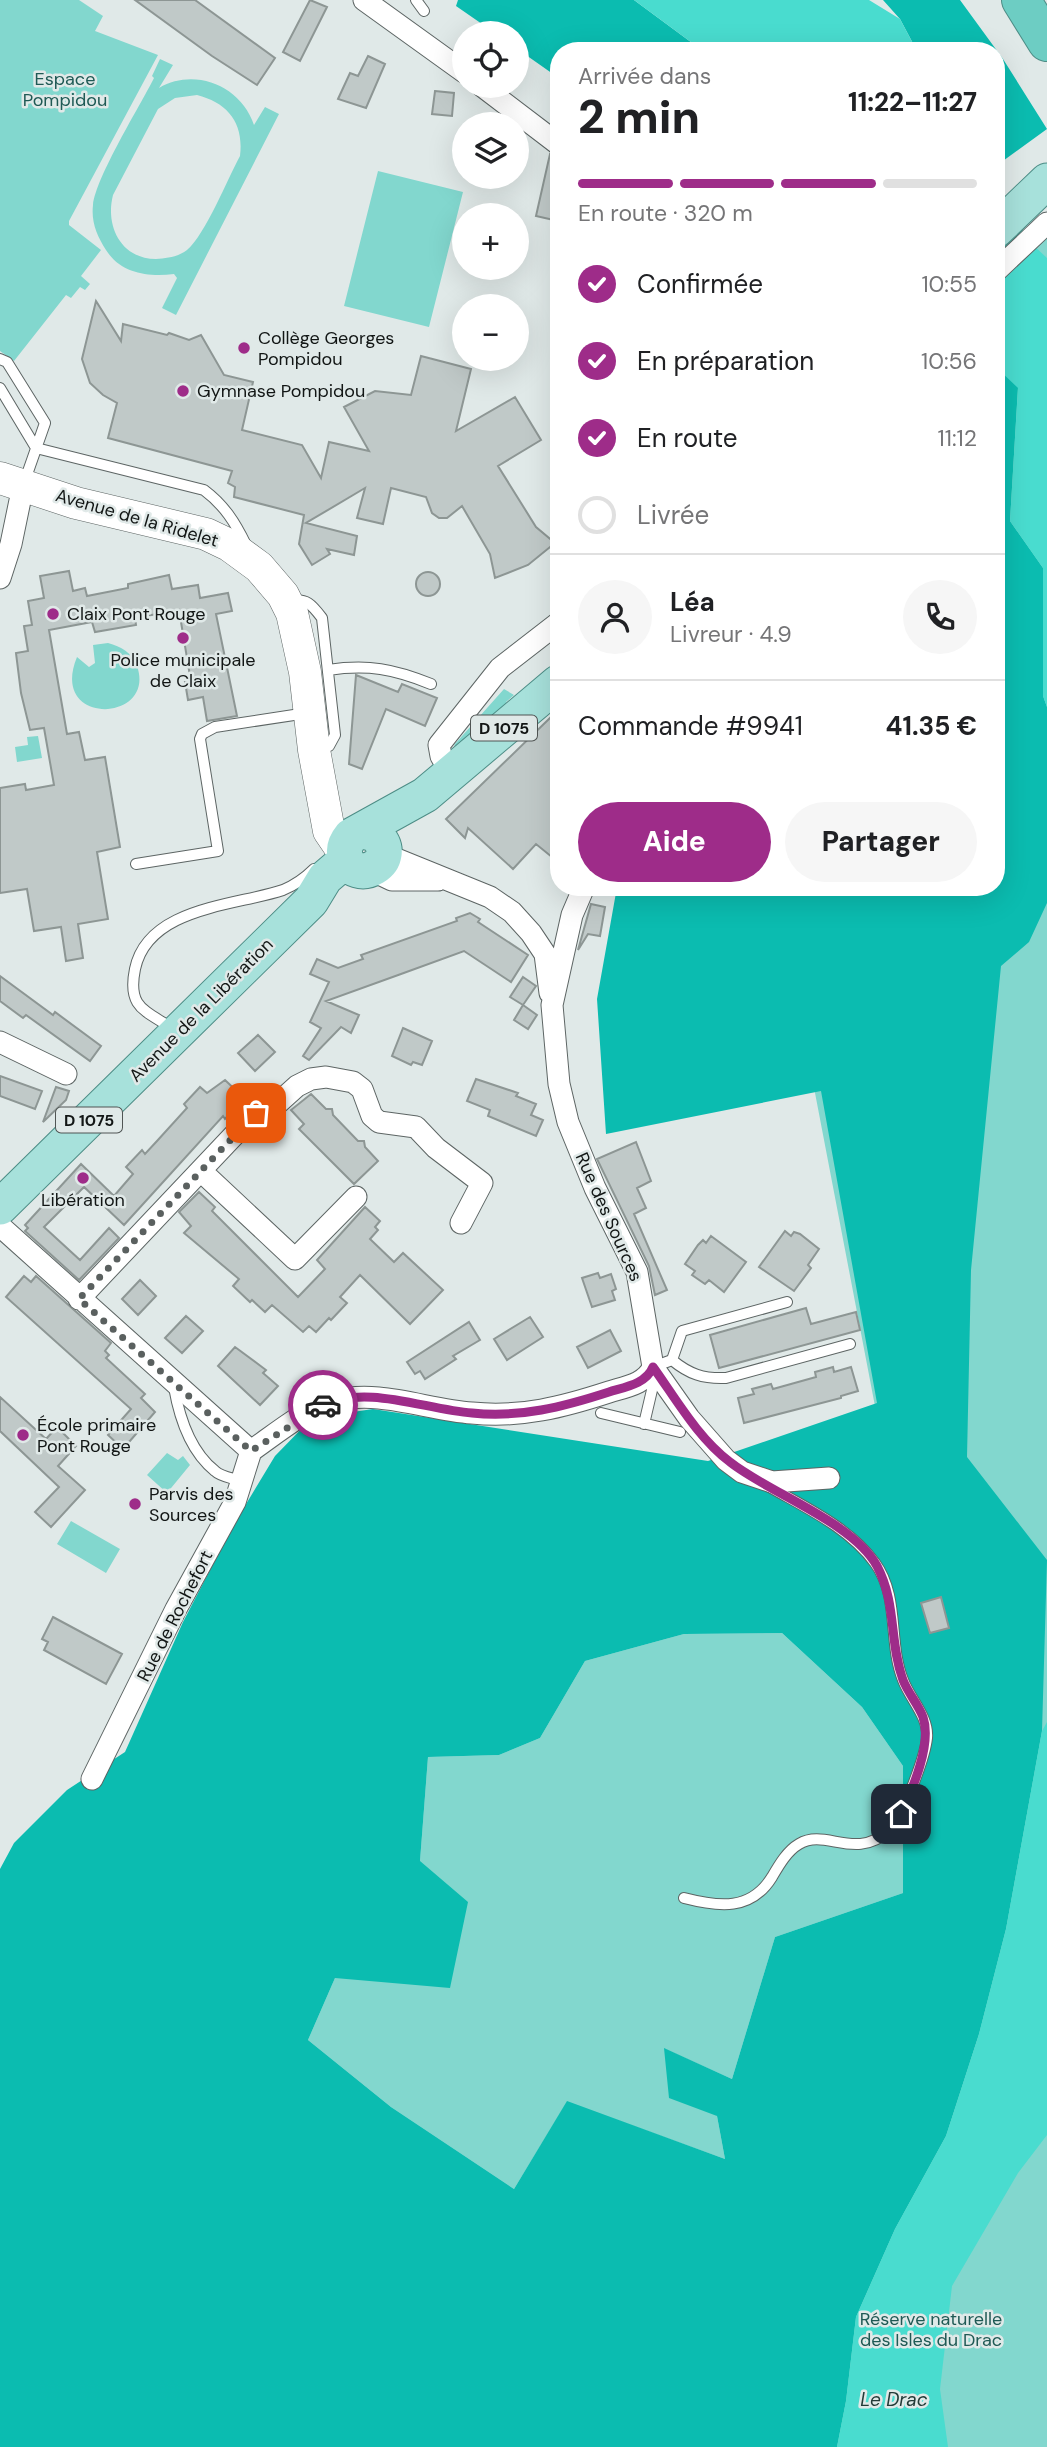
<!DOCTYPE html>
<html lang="fr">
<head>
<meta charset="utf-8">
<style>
	:root { --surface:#fff; --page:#f6f6f6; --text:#202124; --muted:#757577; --line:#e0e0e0; --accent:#9e2c89 }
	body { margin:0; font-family:"DM Sans",sans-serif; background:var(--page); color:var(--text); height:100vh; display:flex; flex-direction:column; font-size:26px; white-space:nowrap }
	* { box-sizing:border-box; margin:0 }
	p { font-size:23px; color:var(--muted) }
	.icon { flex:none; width:38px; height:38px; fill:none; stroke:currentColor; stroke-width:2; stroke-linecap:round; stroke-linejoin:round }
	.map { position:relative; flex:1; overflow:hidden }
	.sheet { position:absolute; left:550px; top:42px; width:455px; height:854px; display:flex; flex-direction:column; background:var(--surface); border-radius:28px; box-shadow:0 7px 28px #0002 }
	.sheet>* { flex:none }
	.tools { position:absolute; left:452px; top:21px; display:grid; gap:14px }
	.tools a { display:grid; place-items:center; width:77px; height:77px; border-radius:50%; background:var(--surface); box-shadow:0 7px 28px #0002; font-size:35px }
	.pin { position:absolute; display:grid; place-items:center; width:60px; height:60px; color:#fff; margin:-30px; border-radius:14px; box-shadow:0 4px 10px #0006 }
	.courier { position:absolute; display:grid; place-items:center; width:70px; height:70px; margin:-35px; border:5px solid #9e2c89; border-radius:50%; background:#fff; color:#222; box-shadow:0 2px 9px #0007 }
	.headline em { font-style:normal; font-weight:800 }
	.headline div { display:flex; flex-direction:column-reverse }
	.headline { display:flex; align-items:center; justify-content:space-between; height:119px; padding:0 28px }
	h1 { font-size:46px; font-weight:800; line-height:52px }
	.bar { display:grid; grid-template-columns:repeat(4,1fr); gap:10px 7px; align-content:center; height:84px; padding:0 28px }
	.bar i { height:9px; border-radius:5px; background:var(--line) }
	.bar .selected { background:var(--accent) }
	.bar p { grid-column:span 4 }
	.line { display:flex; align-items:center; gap:18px; padding:0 28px; border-top:2px solid var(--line) }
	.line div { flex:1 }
	.round { display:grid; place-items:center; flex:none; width:74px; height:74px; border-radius:37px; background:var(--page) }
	ol { padding:0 28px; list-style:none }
	li { display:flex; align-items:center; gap:21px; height:77px }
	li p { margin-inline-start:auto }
	li .icon { padding:7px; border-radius:50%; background:var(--accent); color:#fff; stroke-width:4 }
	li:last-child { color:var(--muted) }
	li i { width:38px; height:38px; border:4px solid var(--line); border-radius:50% }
	.cta { display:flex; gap:14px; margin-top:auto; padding:14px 28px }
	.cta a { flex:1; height:80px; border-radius:42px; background:var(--accent); color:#fff; font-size:28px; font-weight:800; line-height:80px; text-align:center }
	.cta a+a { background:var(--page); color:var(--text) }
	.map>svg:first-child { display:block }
</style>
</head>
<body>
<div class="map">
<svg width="1047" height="2447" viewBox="0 0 1047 2447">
	<rect width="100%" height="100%" fill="#e0e9e8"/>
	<path fill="#82d7ce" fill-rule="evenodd" d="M0 0H79L103 16 95 31 158 55 69 221V225L101 250 81 276 90 284 85 290 80 287 71 298 66 295 14 361 0 351Z
		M160 59 173 65 159 88C195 67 241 86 254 125L265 107 279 114 176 315 162 308 177 278 174 274C149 277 121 274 106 250 97 236 91 222 93 205 96 177 140 106 154 78L152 76ZM197 95C228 103 244 123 240 156 228 178 205 235 187 250 178 257 167 258 156 259 121 259 105 226 113 195L158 109 175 98Z
		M378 171 463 192 429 327 344 306Z
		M1047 237V2447H774L938 1915 879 1427 811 1072 1002 909 996 578V280Z
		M108 643C121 647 132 652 137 666 157 723 48 727 77 657L89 667 95 663 93 645Z
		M504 689 514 695 506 702 510 708 458 749 454 745Z
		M38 736 42 758 17 762 15 747 28 745 27 737Z
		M167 1453 178 1460 183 1456 190 1465 167 1493 147 1475Z
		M71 1521 120 1549 106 1573 57 1544Z
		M782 1633 862 1707 903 1766V1893L775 1937 732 2079 665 2049 717 2116 725 2159 567 2102 514 2189 391 2107 308 2040 335 1978 420 1861 428 1757 499 1755 540 1738 585 1661 684 1634Z"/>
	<path fill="#0bbcb0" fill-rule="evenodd" d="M458 0H634L703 51H558V73L553 74 516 48V33H495L456 6Z
		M883 0H960L1003 59 1047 129 996 166V51H917L900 19Z
		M996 365 1018 387 1010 521 1043 568V696L1047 707V903L1029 942 1001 966 971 1270 967 1457 1047 1560 1042 1731 1006 1929 979 2034 946 2136 895 2229 856 2317 846 2401 837 2447H0V1869L14 1843 67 1790 125 1752 183 1622 234 1524 275 1456 312 1418 373 1409 708 1461 877 1403 821 1091 606 1134 597 999 617 887H996ZM782 1633 862 1707 903 1766V1893L775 1937 732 2079 664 2048 669 2098 717 2116 725 2159 567 2101 514 2189 391 2107 308 2040 335 1978 450 1988 468 1902 420 1861 428 1757 499 1755 540 1738 585 1661 684 1634Z"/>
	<path fill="#49dccf" d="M634 0H869L900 19 917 51H703Z
		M996 192 1033 245 1047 258V707L1043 696V568L1010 521 1018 388 998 369 996 355Z
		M1047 1722V2135L1018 2173 952 2286 940 2389 948 2447H837L846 2401 856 2317 895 2229 946 2136 979 2034 1006 1929 1042 1731Z"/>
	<path fill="#c0c9c8" stroke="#8d9694" stroke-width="2" d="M135 0H195L275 58 257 85 212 56Z
		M310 0 327 7 300 61 283 52Z
		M368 56 385 64 366 108 338 99 350 73 358 76Z
		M435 91 454 93 452 116 432 114Z
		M550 154 558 157V221L536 216Z
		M96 301 121 341 123 324 167 335 169 333 189 340 201 335 224 375 253 382 242 430 302 445 321 478 329 442 369 451 344 407 375 391 411 395 421 356 471 369 456 431 515 397 541 440 498 466 536 527 555 543 528 565 495 578 490 554 462 506 447 518H439L432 513 426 497 391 488 383 524 357 518 365 488 306 523 357 536 354 555 327 549 330 554 312 565 299 544 304 515 234 497 235 487 228 483 232 471 108 438 117 403 103 395 90 383 82 359Z
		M69 571 73 591 85 588 87 596 128 588V584L169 575 172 589 198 585 200 598 228 593 232 611 216 614 237 716 207 721 203 697 188 700 185 682H191L179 610 135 618 136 625 95 632 92 622 49 630 67 734 79 732 85 760 105 757 120 847 97 852 108 919 78 924 83 958 66 961 61 927 34 931 27 889 0 893V788L25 784 26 790 54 785 44 728 30 730 21 693 16 653 28 651 24 626 32 625 28 601 44 598 40 576Z
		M416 584a12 12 0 1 1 24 0a12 12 0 1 1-24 0Z
		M356 675 398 692 402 684 437 698 425 726 386 709 362 769 349 764Z
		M551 717 558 725V862L536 844 513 869 468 828 465 838 446 819Z
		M591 904 605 907 600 936 588 934 578 950Z
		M470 913 480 919 478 922 528 955 511 982 464 951 401 974 326 1001 359 1015 351 1033 341 1027 309 1060 303 1056 321 1028 310 1022 329 982 310 974 317 959 338 968 363 959 361 955 457 921 456 918Z
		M0 976 53 1015 55 1012 101 1046 90 1061 26 1015 23 1018 0 1001Z
		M523 977 536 986 523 1005 510 997Z
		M523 1005 537 1015 528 1029 514 1020Z
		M403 1028 432 1041 422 1065 413 1062 411 1065 392 1056Z
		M258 1035 275 1052 255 1071 238 1053Z
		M0 1076 42 1091 35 1109 0 1096Z
		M476 1079 518 1093 516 1096 536 1104 531 1115 543 1120 536 1136 488 1116 490 1110 467 1101Z
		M225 1080 244 1098 225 1119 223 1116 124 1225 84 1187 44 1227 80 1260 109 1228 119 1238 79 1280 25 1231 28 1228 25 1225 81 1164 114 1196 133 1174 126 1167 142 1150 145 1154 157 1141 187 1108 184 1104 200 1087 207 1093Z
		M56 1087 69 1091 66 1100 43 1122Z
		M311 1094 326 1109H332L333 1115 358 1141H364L365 1147 378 1161 354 1184 299 1129 304 1124 291 1110Z
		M636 1142 651 1181 637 1188 646 1208 634 1214 667 1290 655 1295 649 1266 597 1159Z
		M199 1192 215 1207 212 1211 298 1297 325 1269 317 1260 365 1207 380 1221 375 1227 378 1230 370 1239 394 1262 403 1253 443 1290 410 1324 360 1275 340 1297 347 1303 331 1320 329 1318 316 1332 309 1326 303 1332 272 1305 265 1312 252 1300 250 1302 233 1286 239 1279 184 1233 191 1226 179 1212Z
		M785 1231 791 1236 794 1232 800 1234 819 1249 808 1265 811 1268 794 1291 759 1267Z
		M711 1236 746 1262 724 1292 709 1280 705 1284 692 1275 695 1271 685 1264 698 1245 703 1240 706 1243Z
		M598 1273 600 1278 611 1274 616 1289 612 1291 615 1300 592 1307 582 1278Z
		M24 1276 31 1282 36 1276 111 1343 105 1351 109 1355 106 1358 145 1394 141 1398 155 1412 123 1449 108 1435 131 1409 6 1297Z
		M140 1280 156 1296 138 1315 122 1299Z
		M806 1308 811 1324 856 1312 860 1330 719 1368 710 1335Z
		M186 1316 203 1331 182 1353 165 1338Z
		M530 1317 543 1337 507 1360 494 1339Z
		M469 1322 480 1340 453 1356 456 1359 425 1379 420 1371 415 1374 407 1362Z
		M610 1330 621 1351 588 1368 577 1347Z
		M235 1347 266 1370 263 1373 278 1386 260 1405 218 1366Z
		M833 1367 834 1372 851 1367 858 1391 841 1396V1398L744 1423 738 1398 754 1394 752 1389 771 1384 773 1389 816 1377 815 1372Z
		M0 1397 46 1439 57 1427 76 1446 58 1466 85 1490 51 1527 35 1512 59 1487 0 1431Z
		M941 1597 949 1628 930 1633 921 1603Z
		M53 1617 122 1654 106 1684 44 1650 48 1642 42 1639Z"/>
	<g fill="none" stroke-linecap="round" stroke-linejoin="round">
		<g stroke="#5d6564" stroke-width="12">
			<path id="lane" d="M416 0 424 11
				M0 359 7 362 45 423 24 483
				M0 388 36 448 204 490C224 505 235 522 246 545
				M290 601C307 598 312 605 322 618L335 735 329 746 317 750
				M328 670C368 664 394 669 431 684
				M136 864 218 851 200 739 202 734 215 727 307 713
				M173 1029C145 1010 127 1008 135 969 148 907 235 906 283 890 295 885 305 878 314 869
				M672 1360C689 1374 703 1379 726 1378L850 1344
				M653 1367 672 1360 682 1331 787 1302
				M174 1387C179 1416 190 1451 215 1471 221 1477 233 1478 241 1481
				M601 1413 680 1432
				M644 1424 652 1390 650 1375
				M684 1898C719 1907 751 1911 772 1877 779 1865 787 1851 799 1844 826 1828 854 1861 889 1831 902 1819 925 1757 927 1738 929 1717 910 1699 903 1680 888 1643 900 1597 875 1563 849 1527 804 1507 768 1486"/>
		</g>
		<g stroke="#5d6564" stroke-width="23">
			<path id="street" d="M364 0 464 72
				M482 86 558 144
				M996 271 1047 223
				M0 578 11 544 23 486
				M450 772 441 756 439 745 500 668 558 623
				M384 854 490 897 512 912 531 933 545 954 550 993
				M371 870 392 880H438
				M584 887 572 915 552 1005 559 1084 568 1122 595 1188 637 1272 653 1367 689 1418 726 1460 742 1472 772 1482 829 1478
				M0 1042 66 1074
				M201 1171 295 1259 356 1197
				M0 1226 251 1451
				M79 1299 255 1113 277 1104 297 1086 311 1079 326 1077 353 1082 362 1089 372 1116 379 1122 416 1127 436 1148 482 1183 461 1223
				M92 1779 176 1609 235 1502 251 1451C274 1435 308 1407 334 1401 379 1389 427 1410 472 1413 521 1418 563 1407 609 1392 625 1387 646 1384 653 1367"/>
		</g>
		<g stroke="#5d6564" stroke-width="33">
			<path id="secondary" d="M0 478 76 503 206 534 229 545 259 567 283 595 292 613 305 672 314 750 329 831 344 853"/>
		</g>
		<g stroke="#4d8d86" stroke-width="37">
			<path id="primary" d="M996 230 1047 181
				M363 831 375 834C405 862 353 888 345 856 343 848 346 842 351 836L425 795 558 683
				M0 1207 311 901 325 878 346 860"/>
		</g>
		<g stroke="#4d8d86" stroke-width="40">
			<path id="highway" d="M1021 0 1047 42"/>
		</g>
		<use href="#lane" stroke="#fff" stroke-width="10"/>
		<use href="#street" stroke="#fff" stroke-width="21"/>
		<use href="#secondary" stroke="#fff" stroke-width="32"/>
		<use href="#primary" stroke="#a7e1db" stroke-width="35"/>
		<use href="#highway" stroke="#6dcdc3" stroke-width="38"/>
	</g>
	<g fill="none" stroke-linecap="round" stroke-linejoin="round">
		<path stroke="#5a605f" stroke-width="7" stroke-dasharray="0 12.6" d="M256 1113 79 1299 251 1451 323 1405"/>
		<path stroke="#9e2c89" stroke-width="9" d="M323 1405C368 1384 426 1410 472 1413 520 1418 563 1407 609 1392 625 1387 646 1384 653 1367 676 1399 698 1438 730 1462 769 1493 853 1522 877 1566 897 1604 889 1642 903 1680 908 1693 918 1704 923 1717 932 1744 913 1788 901 1814"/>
	</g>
	<g fill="#9e2c89" stroke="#e0e9e8" stroke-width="2.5">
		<circle cx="244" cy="348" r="7"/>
		<circle cx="183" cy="391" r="7"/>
		<circle cx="53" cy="614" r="7"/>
		<circle cx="183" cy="638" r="7"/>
		<circle cx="83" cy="1178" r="7"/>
		<circle cx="23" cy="1435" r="7"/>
		<circle cx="135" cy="1504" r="7"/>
	</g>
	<g text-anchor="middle" stroke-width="5" stroke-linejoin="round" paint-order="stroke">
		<g fill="#e0e9e8" stroke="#505554" stroke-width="2">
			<rect x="471" y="715.5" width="66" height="25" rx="5"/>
			<rect x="56" y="1107.5" width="66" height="25" rx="5"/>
		</g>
		<g font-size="16" font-weight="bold" fill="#121615">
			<text x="504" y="734">D 1075</text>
			<text x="89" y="1126">D 1075</text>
		</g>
		<g font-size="18" fill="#1f5a55" stroke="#e0e9e8">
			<text x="65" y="85">Espace<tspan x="65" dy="21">Pompidou</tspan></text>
			<text x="931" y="2325">Réserve naturelle<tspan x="931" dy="21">des Isles du Drac</tspan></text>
		</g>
		<g font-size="18" fill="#121615" stroke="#e0e9e8" text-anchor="start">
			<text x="258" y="344">Collège Georges<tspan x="258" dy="21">Pompidou</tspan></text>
			<text x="197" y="397">Gymnase Pompidou</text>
			<text x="67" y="620">Claix Pont Rouge</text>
			<text x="183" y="666" text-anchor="middle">Police municipale<tspan x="183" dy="21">de Claix</tspan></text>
			<text x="83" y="1206" text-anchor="middle">Libération</text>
			<text x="37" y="1431">École primaire<tspan x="37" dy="21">Pont Rouge</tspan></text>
			<text x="149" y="1500">Parvis des<tspan x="149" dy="21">Sources</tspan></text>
		</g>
		<g font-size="18" fill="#121615" stroke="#e0e9e8">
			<text transform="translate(137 518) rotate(16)" y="6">Avenue de la Ridelet</text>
			<text transform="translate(201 1010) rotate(-45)" y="6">Avenue de la Libération</text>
			<text transform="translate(609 1217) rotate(66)" y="6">Rue des Sources</text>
			<text transform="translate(175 1616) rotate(-63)" y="6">Rue de Rochefort</text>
		</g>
		<g font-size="19" font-style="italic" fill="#233b38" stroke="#e0e9e8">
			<text x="894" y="2406">Le Drac</text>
		</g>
	</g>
</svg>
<div class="tools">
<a><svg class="icon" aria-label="locate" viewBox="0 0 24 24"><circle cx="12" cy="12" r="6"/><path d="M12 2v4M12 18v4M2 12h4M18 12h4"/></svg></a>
<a><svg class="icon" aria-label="layers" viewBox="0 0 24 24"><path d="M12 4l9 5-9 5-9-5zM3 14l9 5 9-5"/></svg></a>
<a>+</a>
<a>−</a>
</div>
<div class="pin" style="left:256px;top:1113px;background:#ea580c"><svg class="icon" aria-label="bag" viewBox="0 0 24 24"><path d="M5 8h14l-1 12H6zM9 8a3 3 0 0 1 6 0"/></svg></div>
<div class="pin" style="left:901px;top:1814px;background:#1f2937"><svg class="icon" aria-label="home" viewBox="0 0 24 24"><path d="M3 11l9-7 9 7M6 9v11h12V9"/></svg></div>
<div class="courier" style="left:323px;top:1405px"><svg class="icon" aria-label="car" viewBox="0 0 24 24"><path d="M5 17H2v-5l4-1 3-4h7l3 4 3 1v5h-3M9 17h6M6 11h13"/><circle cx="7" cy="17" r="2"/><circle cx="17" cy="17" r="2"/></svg></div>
<section class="sheet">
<div class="headline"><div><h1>2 min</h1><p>Arrivée dans</p></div><em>11:22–11:27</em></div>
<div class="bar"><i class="selected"></i><i class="selected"></i><i class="selected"></i><i></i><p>En route · 320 m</p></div>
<ol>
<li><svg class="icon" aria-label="check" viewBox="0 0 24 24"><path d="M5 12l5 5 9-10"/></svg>Confirmée<p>10:55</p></li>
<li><svg class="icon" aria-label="check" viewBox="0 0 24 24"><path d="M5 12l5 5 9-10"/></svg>En préparation<p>10:56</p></li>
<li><svg class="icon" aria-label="check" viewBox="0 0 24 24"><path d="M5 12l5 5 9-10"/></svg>En route<p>11:12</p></li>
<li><i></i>Livrée</li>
</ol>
<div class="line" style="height:126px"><a class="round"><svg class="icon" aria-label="person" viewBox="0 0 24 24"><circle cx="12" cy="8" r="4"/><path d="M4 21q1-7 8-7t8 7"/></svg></a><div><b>Léa</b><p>Livreur · 4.9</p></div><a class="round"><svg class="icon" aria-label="phone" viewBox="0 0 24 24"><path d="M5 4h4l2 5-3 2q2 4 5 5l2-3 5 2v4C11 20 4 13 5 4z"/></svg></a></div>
<div class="line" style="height:91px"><div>Commande #9941</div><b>41.35 €</b></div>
<div class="cta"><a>Aide</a><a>Partager</a></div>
</section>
</div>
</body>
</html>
